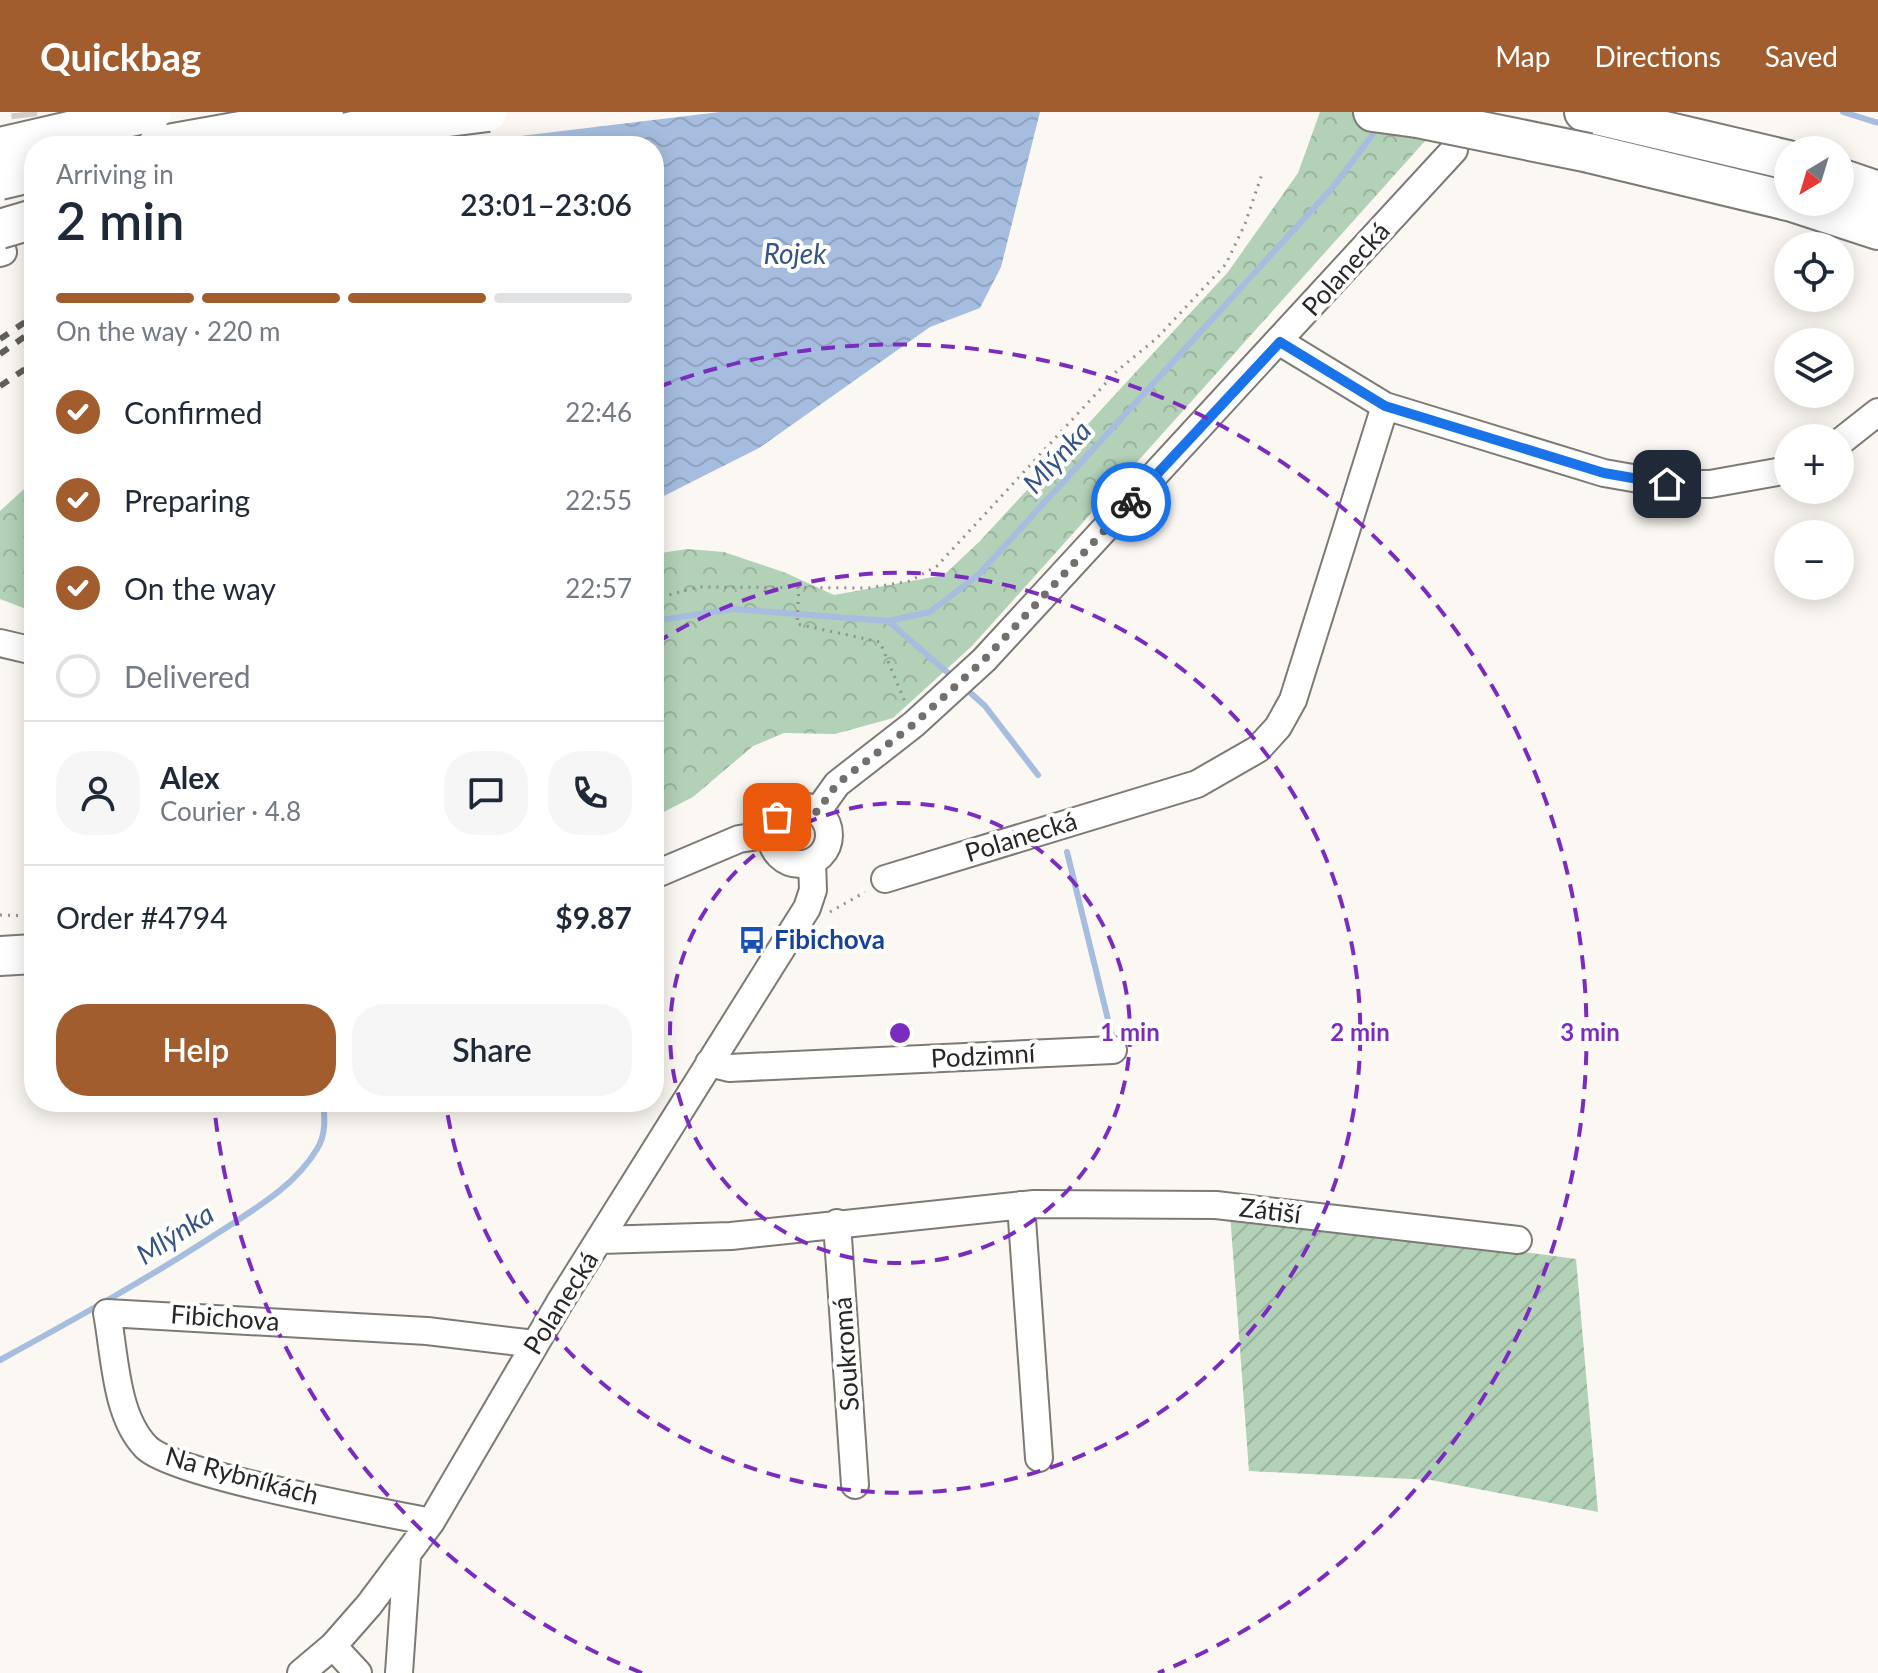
<!DOCTYPE html>
<html lang="en">
<head>
<meta charset="utf-8">
<style>
	:root { --surface:#fff; --page:#f6f6f7; --text:#1f2937; --muted:#747a83; --line:#e0e1e3; --accent:#a15d2d }
	body { margin:0; font-family:Lato,sans-serif; background:var(--page); color:var(--text); height:100vh; display:flex; flex-direction:column; font-size:30px; white-space:nowrap }
	* { box-sizing:border-box; margin:0 }
	p { font-size:26px; color:var(--muted) }
	.icon { flex:none; width:44px; height:44px; fill:none; stroke:currentColor; stroke-width:2; stroke-linecap:round; stroke-linejoin:round }
	.map { position:relative; flex:1; overflow:hidden }
	.sheet { position:absolute; left:24px; top:24px; width:640px; height:976px; display:flex; flex-direction:column; background:var(--surface); border-radius:32px; box-shadow:0 4px 20px #0003 }
	.sheet>* { flex:none }
	.needle { width:52px; rotate:218deg }
	.fabs { position:absolute; left:1774px; top:24px; display:grid; gap:16px }
	.fabs a { display:grid; place-items:center; width:80px; height:80px; border-radius:50%; background:var(--surface); box-shadow:0 4px 20px #0003; font-size:40px }
	.pin { position:absolute; display:grid; place-items:center; width:68px; height:68px; color:#fff; margin:-34px; border-radius:16px; box-shadow:0 4px 12px #0006 }
	.courier { position:absolute; display:grid; place-items:center; width:80px; height:80px; margin:-40px; border:6px solid #1a73e8; border-radius:50%; background:#fff; color:#222; box-shadow:0 2px 10px #0007 }
	.head em { font-style:normal; font-weight:600 }
	.head div { display:flex; flex-direction:column-reverse }
	.head { display:flex; align-items:center; justify-content:space-between; height:136px; padding:0 32px }
	h1 { font-size:52px; font-weight:600; line-height:60px }
	.bar { display:grid; grid-template-columns:repeat(4,1fr); gap:12px 8px; align-content:center; height:96px; padding:0 32px }
	.bar i { height:10px; border-radius:6px; background:var(--line) }
	.bar .active { background:var(--accent) }
	.bar p { grid-column:span 4 }
	.line { display:flex; align-items:center; gap:20px; padding:0 32px; border-top:2px solid var(--line) }
	.line div { flex:1 }
	.round { display:grid; place-items:center; flex:none; width:84px; height:84px; border-radius:32px; background:var(--page) }
	ol { padding:0 32px; list-style:none }
	li { display:flex; align-items:center; gap:24px; height:88px }
	li p { margin-inline-start:auto }
	li .icon { padding:8px; border-radius:50%; background:var(--accent); color:#fff; stroke-width:4 }
	li:last-child { color:var(--muted) }
	li i { width:44px; height:44px; border:4px solid var(--line); border-radius:50% }
	.cta { display:flex; gap:16px; margin-top:auto; padding:16px 32px }
	.cta a { flex:1; height:92px; border-radius:32px; background:var(--accent); color:#fff; font-size:32px; font-weight:600; line-height:92px; text-align:center }
	.cta a+a { background:var(--page); color:var(--text) }
	header { display:flex; align-items:center; gap:48px; box-sizing:border-box; height:112px; padding:0 40px; background:var(--accent); color:#fff }
	header strong { font-size:38px }
	nav { display:flex; gap:44px; margin-inline-start:auto; font-size:28px }
	.map>svg:first-child { display:block }
</style>
</head>
<body>
<header>
<strong>Quickbag</strong>
<nav><a>Map</a><a>Directions</a><a>Saved</a></nav>
</header>
<div class="map">
<svg width="1878" height="1561" viewBox="0 0 1878 1561">
	<defs>
		<pattern id="forest-crowns" width="20" height="18" patternUnits="userSpaceOnUse" patternTransform="scale(2)"><rect width="20" height="18" fill="#b2d1b7"/><path d="M2 6a3 3 0 1 1 6 0M12 15a3 3 0 1 1 6 0" fill="none" stroke="#99b39d"/></pattern>
		<pattern id="garden-furrows" width="10" height="10" patternUnits="userSpaceOnUse" patternTransform="scale(2)"><rect width="10" height="10" fill="#b2d1b7"/><path d="M-1 1l2-2M0 10L10 0M9 11l2-2" fill="none" stroke="#99b39d"/></pattern>
		<pattern id="water-waves" width="16" height="10" patternUnits="userSpaceOnUse" patternTransform="scale(2)"><rect width="16" height="10" fill="#a6bddf"/><path d="M0 5q4-4 8 0t8 0" fill="none" stroke="#8fa2bf"/></pattern>
	</defs>
	<rect width="100%" height="100%" fill="#fbf7f2"/>
	<path fill="url(#forest-crowns)" d="M1320 0H1451L972 534 893 606 835 622 784 621 753 634 693 685 654 705V442L687 437 724 440 786 461 834 483 944 463 980 429 1228 160 1298 61Z
		M34 368V500L0 487V399Z"/>
	<path fill="url(#garden-furrows)" d="M1230 1101 1576 1147 1598 1400 1431 1368 1249 1359Z"/>
	<path fill="url(#water-waves)" d="M525 0H1040L1001 155 980 196 930 215 759 336 654 389V34H466Z"/>
	<path fill="#fbf7f2" d="M515 0H720L463 31Z"/>
	<g fill="none" stroke-linecap="round" stroke-linejoin="round">
		<path stroke="#a6bddf" stroke-width="6" d="M1843 0 1878 11
			M654 509 733 497 888 509 930 500 979 462 1333 75 1380 13
			M888 509 955 567
			M964 575 985 594 1038 663
			M1067 740 1113 928
			M0 1248C75 1207 149 1166 221 1119 256 1096 295 1074 317 1037 326 1023 325 1006 323 990"/>
		<path stroke="#d1cdc9" stroke-width="26" stroke-dasharray="26 13" stroke-linecap="butt" d="M23 121 33 81 24 0"/>
		<g stroke="#7d7a76" stroke-width="30">
			<path id="minor" d="M0 141 3 140
				M1280 230 1385 294 1604 361 1667 372H1710L1788 358
				M1840 330 1878 300
				M0 531 34 539
				M771 723a29 29 0 1 1 58 0a29 29 0 1 1-58 0Z
				M817 700 837 672 914 612 984 548 1454 38
				M654 763 739 727 771 722
				M885 767 1197 672 1258 637 1278 615 1293 588 1385 294
				M709 951 729 956 1113 938
				M1021 1093 1039 1346
				M837 1111 855 1373
				M600 1128 731 1124 1034 1092 1216 1093 1518 1128
				M431 1410C382 1400 173 1363 146 1335 115 1303 115 1243 107 1201L427 1219 535 1232
				M333 1534 358 1561
				M301 1561 333 1534 369 1493 431 1410 560 1190 807 796 813 778 812 750
				M399 1561 407 1445"/>
		</g>
		<g stroke="#7d7a76" stroke-width="42">
			<path id="highway" d="M1373 0 1417 6
				M1584 0 1788 48
				M1589 41 1788 89
				M1840 66 1878 79
				M1792 90 1878 118
				M0 844 34 842"/>
		</g>
		<path stroke="#93908d" stroke-width="3" stroke-dasharray="2 6" stroke-linecap="butt" d="M799 474 797 512 880 530 905 590
			M654 487 698 475 869 476 910 469 937 454 1118 258 1157 226 1226 152 1245 112 1263 59
			M830 800 865 780
			M0 803 34 804"/>
		<use href="#minor" stroke="#fff" stroke-width="26"/>
		<use href="#highway" stroke="#fff" stroke-width="38"/>
		<path stroke="#615f5c" stroke-width="6" stroke-dasharray="10 10" stroke-linecap="butt" d="M0 227 34 204
			M0 242 34 218
			M0 274 34 251"/>
		<g stroke="#7d7a76" stroke-width="42" stroke-linecap="butt">
			<path id="highway-bridge" d="M1417 6 1589 41
				M157 34 324 4
				M291 34 369 15 488 0
				M0 35 152 0
				M0 68 34 60
				M0 117 34 107"/>
		</g>
		<use href="#highway-bridge" stroke="#fff" stroke-width="38"/>
	</g>
	<g fill="none" stroke-linecap="round" stroke-linejoin="round">
		<path stroke="#72706d" stroke-width="8" stroke-dasharray="0 14.4" d="M777 705 796 694 817 700 837 672 914 612 984 548 1131 390"/>
		<path stroke="#1a73e8" stroke-width="10" d="M1131 390 1280 230 1385 294 1604 361 1667 372"/>
	</g>
	<g fill="none" stroke="#7b2cbf" stroke-width="4" stroke-dasharray="14 10">
		<circle cx="900" cy="921" r="230"/>
		<path d="M656 531A460 460 0 1 1 446 993"/>
		<path d="M642 1561A690 690 0 0 1 214 993M658 275A690 690 0 0 1 1158 1561"/>
	</g>
	<defs>
		<g id="bus-bare" transform="scale(2.16)"><path d="M-5-6H5V4H4V6H2V4H-2V6H-4V4H-5ZM-3.5-4V0h7V-4ZM-3.5 1.2v1.5H-2V1.2ZM2 1.2v1.5H3.5V1.2Z" fill="#1a4fb4" stroke="#fff" stroke-width="2.5" paint-order="stroke"/></g>
	</defs>
	<g fill-rule="evenodd">
		<use href="#bus-bare" x="752" y="828"/>
	</g>
	<g text-anchor="middle" stroke-width="8" stroke-linejoin="round" paint-order="stroke">
		<g font-size="26" fill="#292725" stroke="#fff">
			<text transform="translate(1346 157) rotate(-48)" y="9">Polanecká</text>
			<text transform="translate(1021 725) rotate(-17)" y="9">Polanecká</text>
			<text transform="translate(983 944) rotate(-3)" y="9">Podzimní</text>
			<text transform="translate(1270 1099) rotate(7)" y="9">Zátiší</text>
			<text transform="translate(561 1191) rotate(-58)" y="9">Polanecká</text>
			<text transform="translate(225 1206) rotate(4)" y="9">Fibichova</text>
			<text transform="translate(846 1242) rotate(-94)" y="9">Soukromá</text>
			<text transform="translate(242 1364) rotate(15)" y="9">Na Rybníkách</text>
		</g>
		<g font-size="26" font-weight="bold" fill="#164399" stroke="#fff" text-anchor="start">
			<text x="774" y="837">Fibichova</text>
		</g>
		<g font-size="28" font-style="italic" fill="#365584" stroke="#fff">
			<text x="795" y="152">Rojek</text>
			<text transform="translate(1057 345) rotate(-48)" y="10">Mlýnka</text>
			<text transform="translate(175 1122) rotate(-33)" y="10">Mlýnka</text>
		</g>
	</g>
	<circle cx="900" cy="921" r="12" fill="#7b2cbf" stroke="#fff" stroke-width="4"/>
	<g font-size="24" text-anchor="middle" font-weight="bold" fill="#7b2cbf" stroke="#fff" stroke-width="8" stroke-linejoin="round" paint-order="stroke">
		<text x="1130" y="929">1 min</text>
		<text x="1360" y="929">2 min</text>
		<text x="1590" y="929">3 min</text>
	</g>
</svg>
<div class="fabs">
<a><svg class="needle" viewBox="-14 -14 28 28"><path d="M0-13l5 13h-10z" fill="#e53935"/><path d="M0 13l5-13h-10z" fill="#747a83"/></svg></a>
<a><svg class="icon" aria-label="locate" viewBox="0 0 24 24"><circle cx="12" cy="12" r="6"/><path d="M12 2v4M12 18v4M2 12h4M18 12h4"/></svg></a>
<a><svg class="icon" aria-label="layers" viewBox="0 0 24 24"><path d="M12 4l9 5-9 5-9-5zM3 14l9 5 9-5"/></svg></a>
<a>+</a>
<a>−</a>
</div>
<div class="pin" style="left:777px;top:705px;background:#ea580c"><svg class="icon" aria-label="bag" viewBox="0 0 24 24"><path d="M5 8h14l-1 12H6zM9 8a3 3 0 0 1 6 0"/></svg></div>
<div class="pin" style="left:1667px;top:372px;background:#1f2937"><svg class="icon" aria-label="home" viewBox="0 0 24 24"><path d="M3 11l9-7 9 7M6 9v11h12V9"/></svg></div>
<div class="courier" style="left:1131px;top:390px"><svg class="icon" aria-label="bike" viewBox="0 0 24 24"><circle cx="6" cy="16" r="4"/><circle cx="18" cy="16" r="4"/><path d="M6 16l4-8h5l3 8M10 8l3 8H6M13 5h3"/></svg></div>
<section class="sheet">
<div class="head"><div><h1>2 min</h1><p>Arriving in</p></div><em>23:01–23:06</em></div>
<div class="bar"><i class="active"></i><i class="active"></i><i class="active"></i><i></i><p>On the way · 220 m</p></div>
<ol>
<li><svg class="icon" aria-label="check" viewBox="0 0 24 24"><path d="M5 12l5 5 9-10"/></svg>Confirmed<p>22:46</p></li>
<li><svg class="icon" aria-label="check" viewBox="0 0 24 24"><path d="M5 12l5 5 9-10"/></svg>Preparing<p>22:55</p></li>
<li><svg class="icon" aria-label="check" viewBox="0 0 24 24"><path d="M5 12l5 5 9-10"/></svg>On the way<p>22:57</p></li>
<li><i></i>Delivered</li>
</ol>
<div class="line" style="height:144px"><a class="round"><svg class="icon" aria-label="person" viewBox="0 0 24 24"><circle cx="12" cy="8" r="4"/><path d="M4 21q1-7 8-7t8 7"/></svg></a><div><b>Alex</b><p>Courier · 4.8</p></div><a class="round"><svg class="icon" aria-label="chat" viewBox="0 0 24 24"><path d="M4 5h16v11H9l-5 4z"/></svg></a><a class="round"><svg class="icon" aria-label="phone" viewBox="0 0 24 24"><path d="M5 4h4l2 5-3 2q2 4 5 5l2-3 5 2v4C11 20 4 13 5 4z"/></svg></a></div>
<div class="line" style="height:104px"><div>Order #4794</div><b>$9.87</b></div>
<div class="cta"><a>Help</a><a>Share</a></div>
</section>
</div>
</body>
</html>
